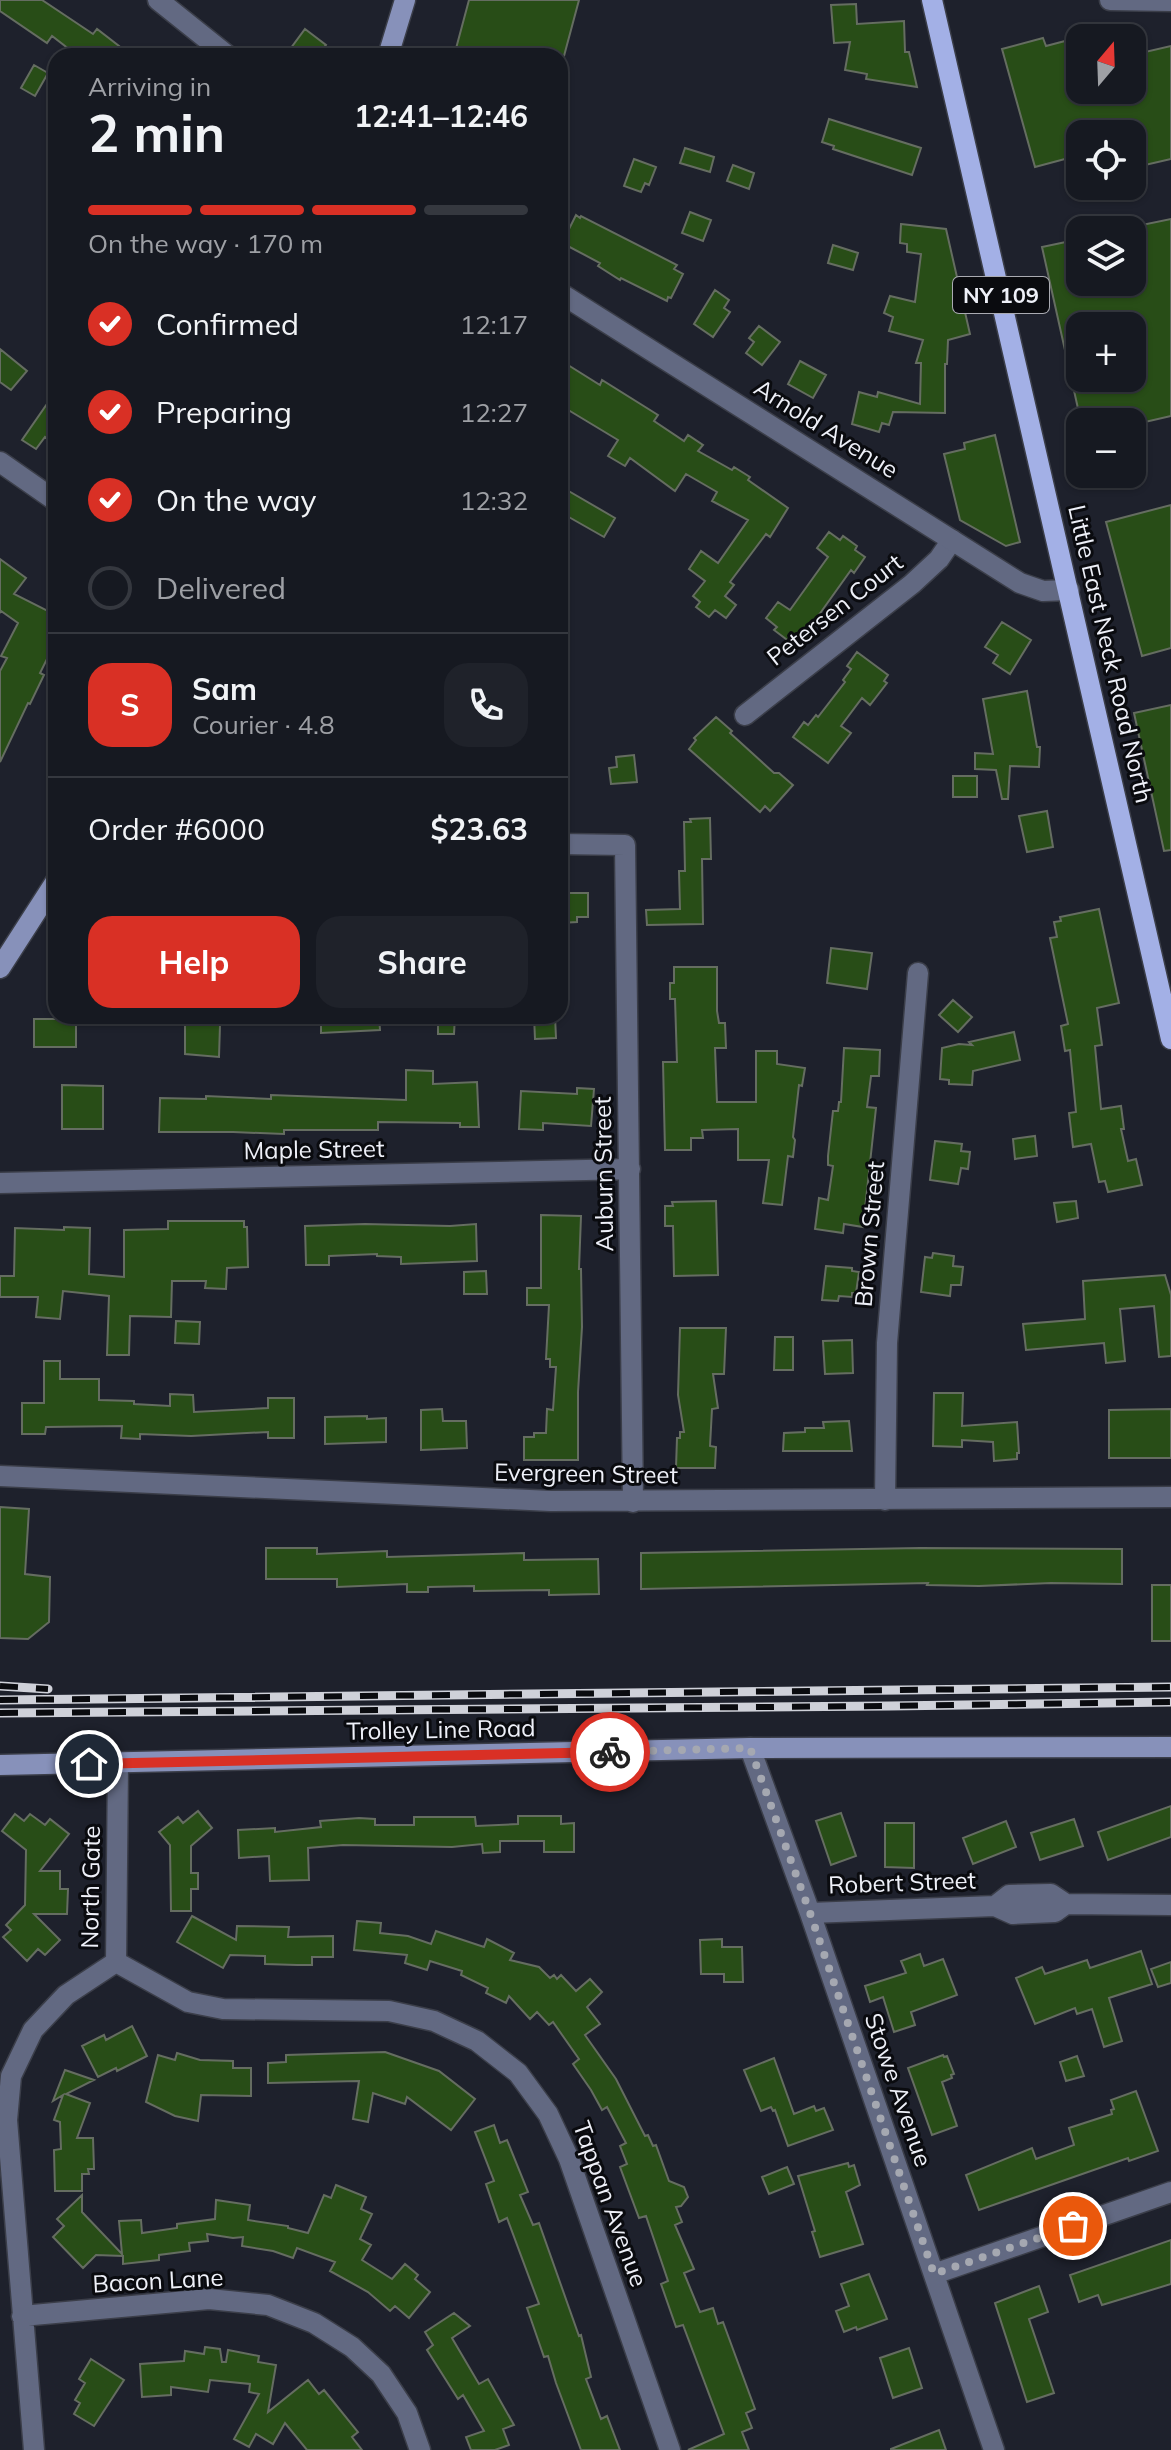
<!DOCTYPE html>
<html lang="en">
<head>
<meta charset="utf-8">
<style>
	:root { --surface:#161921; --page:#1f222a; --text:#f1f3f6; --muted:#9ea0a5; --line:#35383f; --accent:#d93025 }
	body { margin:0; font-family:Mulish,sans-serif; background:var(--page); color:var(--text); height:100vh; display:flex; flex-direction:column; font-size:30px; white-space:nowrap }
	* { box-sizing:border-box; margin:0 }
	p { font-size:26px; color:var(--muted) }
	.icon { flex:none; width:44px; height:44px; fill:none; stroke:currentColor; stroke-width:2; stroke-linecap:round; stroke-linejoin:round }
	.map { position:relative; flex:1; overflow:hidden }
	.drawer { position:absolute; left:48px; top:48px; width:520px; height:976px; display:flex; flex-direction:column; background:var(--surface); border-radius:24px; box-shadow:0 2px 6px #0004,0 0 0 2px var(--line) }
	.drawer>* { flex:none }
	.needle { width:52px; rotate:19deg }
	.controls { position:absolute; left:1066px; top:24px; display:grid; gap:16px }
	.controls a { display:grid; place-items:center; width:80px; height:80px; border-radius:16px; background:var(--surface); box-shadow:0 2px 6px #0004,0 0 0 2px var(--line); font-size:40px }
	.pin { position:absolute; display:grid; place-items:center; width:68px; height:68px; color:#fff; margin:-34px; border:4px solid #fff; border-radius:50%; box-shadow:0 2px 8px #0007 }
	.courier { position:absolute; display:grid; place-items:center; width:80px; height:80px; margin:-40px; border:6px solid #d93025; border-radius:50%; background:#fff; color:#222; box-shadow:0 2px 10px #0007 }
	.overview em { font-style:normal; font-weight:700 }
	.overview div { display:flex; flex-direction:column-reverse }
	.overview { display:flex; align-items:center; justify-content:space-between; height:136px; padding:0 40px }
	h1 { font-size:52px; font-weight:700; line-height:60px }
	.bar { display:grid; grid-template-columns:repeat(4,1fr); gap:12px 8px; align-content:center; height:96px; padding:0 40px }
	.bar i { height:10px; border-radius:6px; background:var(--line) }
	.bar .selected { background:var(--accent) }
	.bar p { grid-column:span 4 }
	.line { display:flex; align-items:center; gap:20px; padding:0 40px; border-top:2px solid var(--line) }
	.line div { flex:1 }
	.round { display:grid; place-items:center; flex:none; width:84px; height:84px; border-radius:24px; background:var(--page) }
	ol { padding:0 40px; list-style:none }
	li { display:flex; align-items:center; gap:24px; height:88px }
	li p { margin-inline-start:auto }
	li .icon { padding:8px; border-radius:50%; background:var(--accent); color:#fff; stroke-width:4 }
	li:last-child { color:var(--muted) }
	li i { width:44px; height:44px; border:4px solid var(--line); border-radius:50% }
	.button { display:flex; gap:16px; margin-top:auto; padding:16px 40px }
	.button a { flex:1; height:92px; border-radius:24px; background:var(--accent); color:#fff; font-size:32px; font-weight:700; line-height:92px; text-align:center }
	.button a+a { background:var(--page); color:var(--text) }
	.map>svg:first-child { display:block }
</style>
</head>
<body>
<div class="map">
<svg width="1171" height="2450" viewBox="0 0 1171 2450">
	<rect width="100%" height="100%" fill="#1e212c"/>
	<path fill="#284d17" stroke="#656d61" stroke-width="2" fill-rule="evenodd" d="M0 0H42L93 34 97 29 119 46 112 56H78L52 36 47 43 0 11Z
		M469 0H579L564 56H454Z
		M856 4 857 24 904 21 905 52H909L917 87 866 79 867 74 845 70 850 42 834 43 831 5Z
		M305 29 326 45 317 56H285Z
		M1043 38 1046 46 1065 41 1079 90H1132V55L1171 46V159L1132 168V134H1080V155L1035 167 1002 49Z
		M34 65 48 73 35 96 21 88Z
		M829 119 921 148 912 175 833 149 834 146 822 142Z
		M685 148 714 157 710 172 680 163Z
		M634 159 656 167 649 185 645 183 641 192 624 186Z
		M733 165 754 173 749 189 727 181Z
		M690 212 711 220 703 241 682 233Z
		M576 215 580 218 581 216 677 265 674 269 683 274 671 298 668 297 667 301 621 278 620 280 598 266 600 263 562 243Z
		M1171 219V416L1132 425V422H1081L1042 247 1080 239V282H1132V227ZM1080 326H1132V378H1080Z
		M901 224 946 229 970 334 948 340 947 364H945V413L893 412 889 425 882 423 879 432 852 424 859 392 877 397 878 392 920 404 921 363H916L923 340 889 331 893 317 884 313 890 296 915 302 921 254 907 252V244L900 243Z
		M833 245 858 253 853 270 828 263Z
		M715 290 729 300 724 308 730 312 713 337 694 324Z
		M759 326 780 342 762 365 746 353 754 342 749 338Z
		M0 349 27 371 11 390 0 382Z
		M560 360 600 385 602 380 658 415 654 421 684 441 688 435 703 445 698 451 732 470 734 467 750 477 748 480 788 508 770 537 766 534 730 582 734 585 725 596 736 605 726 618 715 610 709 617 696 607 700 602 693 596 705 581 689 569 701 551 718 563 748 520 712 501 717 492 686 474 675 491 630 458 625 466 608 456 618 440 560 405Z
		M800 361 826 375 813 398 788 384Z
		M56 391V430L49 440 45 437 36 449 22 440Z
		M995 435 1020 542 1006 546 960 520 944 454 965 449 964 443Z
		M560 486 615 518 604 537 560 512Z
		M1171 505V648L1142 656 1106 522Z
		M829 532 840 540 843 536 857 546 855 550 865 557 854 573 851 570 811 626 815 629 803 645 793 638 790 642 774 630 777 627 766 618 778 602 790 610 828 557 817 548Z
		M0 559 26 578 14 594 56 615V641L40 673 44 675 30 704 28 703 0 762V671L7 658 1 656 18 623 1 611 0 613Z
		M1002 622 1031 640 1010 674 993 663 998 655 985 647Z
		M857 652 888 675 884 681 887 683 870 705 862 698 841 726 851 733 828 763 793 737 804 722 808 725 816 715 818 717 845 682 843 680 851 669 847 666Z
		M1027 691 1037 747H1040L1039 767 1010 766 1008 799H1002L996 770 975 769V753L993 754 983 699Z
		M1171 705V850L1164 851 1134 713Z
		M716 717 732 731 730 733 774 773H779L793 785 770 811 765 806 760 812 689 749 696 740 694 738Z
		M634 755 637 782 611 784 609 768 617 767 616 757Z
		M953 776H977V797H953Z
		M1047 811 1053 847 1027 852 1019 816Z
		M710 818 711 859H702L703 924 647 925 646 910 680 909 679 871H685L684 822H691L690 819Z
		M560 893H588V917H577V922L560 923Z
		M1099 909 1119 1003 1097 1008 1102 1045 1095 1046 1101 1109 1121 1106 1124 1129H1121L1128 1161 1136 1159 1142 1185 1108 1192 1105 1181 1099 1182 1091 1144 1073 1147 1069 1113 1076 1112 1070 1050 1065 1051 1061 1026 1068 1024 1050 938 1057 937 1054 922 1061 921 1060 917Z
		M831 948 872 953 867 989 827 983Z
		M674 967H717V1011L719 1023H725L726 1048H715L717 1102H756V1051H777V1064L805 1068 802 1086 799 1085 793 1137 795 1140 793 1157 788 1156 782 1205 763 1203 769 1160H738V1129L702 1130 703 1138H691V1150H665L663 1062H677L675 999H670V983H674Z
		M953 1000 972 1017 958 1032 939 1015Z
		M321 1016H379L380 1030 321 1033Z
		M438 1016H455L454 1034H438Z
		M534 1016H555L556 1038 535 1039Z
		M34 1019H76V1047H34Z
		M185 1025H220L219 1057 185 1054Z
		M1014 1032 1020 1060 973 1071 972 1085 949 1084V1080L940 1079 942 1048 959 1044 972 1045 969 1042Z
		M844 1048 880 1050 879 1076H871L867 1107 876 1108 863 1227 844 1224 843 1233 815 1229 819 1198 828 1200 833 1166 828 1165V1156L833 1111H838L839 1102H841Z
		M406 1070 433 1071V1084L477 1082 479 1127H460V1123L378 1122V1130H284V1134L233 1132H159L160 1098 206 1099V1096L271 1099V1095L406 1100Z
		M62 1085 103 1086V1129H62Z
		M577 1088 594 1089 591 1126 543 1123V1130L519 1129 521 1091 577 1094Z
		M1035 1136 1037 1156 1015 1159 1013 1139Z
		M935 1141 962 1144 961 1151 970 1152 968 1169 961 1168 958 1184 930 1180Z
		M716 1201 718 1275 674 1276 673 1226H665V1206H673L672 1202Z
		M1076 1201 1078 1218 1057 1222 1054 1203Z
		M541 1215 581 1216 579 1269H581L582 1327 578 1392V1460H524V1437H534V1433H546L547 1409 553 1410 556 1367H550V1359H546L549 1305H527V1288H541Z
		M168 1221H244V1227H247L248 1267 227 1268 226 1289 205 1288 206 1281H172L171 1317 130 1316 129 1355H107L109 1296 63 1291 60 1319 36 1317 38 1297H0V1276H14L15 1228 64 1230V1227L90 1228 89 1274 124 1277V1230L168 1229Z
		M365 1224 450 1226 476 1224 477 1261 401 1264V1257L377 1256V1254L329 1256V1265H306L305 1226Z
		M933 1253 954 1256 953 1266 963 1267 961 1285H951L950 1296 921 1292 925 1257 932 1258Z
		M826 1266 852 1268V1271L859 1272 856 1293H852V1297L839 1296 838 1301 822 1300Z
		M486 1271 487 1294H464V1272Z
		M1165 1275 1171 1295V1356L1159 1357 1154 1306 1120 1309 1125 1361 1106 1363 1104 1343 1026 1350 1023 1324 1085 1319 1083 1281Z
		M176 1321 200 1322 199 1344 175 1343Z
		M680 1328H726L724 1374H713L718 1408 712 1409 710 1446 716 1447 715 1468H676L677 1438H680V1432H684L678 1395Z
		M775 1337H793V1370H774Z
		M852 1340 853 1373 825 1374 823 1341Z
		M44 1361H60V1379H99V1400L134 1401V1404L170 1406V1394L193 1395 194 1412 268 1408V1398H294V1438H268V1432L191 1436 140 1434V1439L121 1438 122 1426 46 1427 45 1434H22V1403H44Z
		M934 1393H963L962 1426 1017 1422 1019 1453H1017V1459L994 1461 993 1442 962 1440V1447L933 1446Z
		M442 1409 443 1421H466L467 1448 421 1450V1410Z
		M1171 1409V1458H1109V1410Z
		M367 1416V1419L386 1418V1442L325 1444V1417Z
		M849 1421 852 1451H783L784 1433 805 1432V1428H824L823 1422Z
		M0 1507 29 1509 25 1574 50 1577 49 1622 28 1639 0 1638Z
		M266 1548H317V1554L387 1551V1557L524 1553V1560L598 1559 599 1594 549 1595V1590L474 1591V1586L428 1587V1592H407V1584L337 1587V1579H266Z
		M920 1548 1122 1549V1584L1051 1583 979 1586 927 1585 928 1583 641 1589V1553Z
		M1152 1585H1171V1641H1152Z
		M1171 1806V1837L1108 1860 1098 1832Z
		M198 1811 212 1828 191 1846V1873H198V1889H191V1911H171L170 1845 159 1832 178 1817 183 1823Z
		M841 1813 856 1856 831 1865 816 1821Z
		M15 1814 24 1821 30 1814 45 1825 50 1819 69 1834 40 1871H60V1889H68L67 1914H34L60 1940 45 1955 38 1949 27 1961 3 1937 11 1930 6 1925 25 1905 26 1850 2 1831Z
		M518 1816H561V1824L574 1823V1852H544V1841H500V1852L483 1853 482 1844 452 1847 343 1845 308 1848 309 1880 270 1881 269 1856 239 1858 238 1830 275 1828V1832L321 1827 320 1821 359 1818 375 1819V1825H414V1817H475L476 1826 518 1824Z
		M1074 1819 1083 1846 1040 1860 1031 1833Z
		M1006 1821 1016 1847 973 1864 963 1838Z
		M885 1823H914V1868L885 1867Z
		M192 1916 236 1940 237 1926 289 1927 288 1937 333 1936V1957H312V1965H297L265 1964V1956L230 1955 223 1968 177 1942Z
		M357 1921 381 1923 380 1933 408 1936 431 1944 436 1931 484 1947 487 1939 514 1953 510 1960 539 1967 550 1978 554 1975 557 1979 561 1975 576 1991 590 1979 602 1992 587 2007 600 2024 585 2035 616 2079 645 2136 648 2135 653 2146 656 2145 669 2181 684 2187 688 2197 681 2206 676 2207 682 2222 675 2225 694 2269 684 2273 700 2312 713 2308 718 2324 723 2322 755 2409 746 2413 752 2428 742 2432 749 2450H688L724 2434 683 2325 676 2327 661 2284 668 2281 646 2216 639 2218 620 2167 627 2164 620 2146 626 2143 607 2107 602 2110 591 2090 573 2064 579 2059 553 2022 549 2025 537 2012 530 2019 509 1996 506 2003 486 1993 488 1988 461 1975 462 1971 430 1961 427 1970 405 1963 407 1955 354 1950Z
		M722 1939V1947H742L743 1982H724V1974H701L700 1940Z
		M1141 1951 1152 1984 1109 1998 1122 2041 1104 2047 1092 2009 1077 2014 1075 2008 1035 2024 1016 1978 1042 1967 1045 1974 1087 1960 1090 1968Z
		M920 1954 924 1966 943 1959 957 1995 911 2012 915 2025 894 2032 883 1997 870 2002 865 1986 906 1973 901 1961Z
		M1171 1962V1983L1158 1987 1151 1969Z
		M132 2026 147 2056 117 2071 116 2068 98 2077 82 2046 104 2035 106 2040Z
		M385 2052 439 2071 475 2099 451 2130 407 2097 405 2104 373 2093 368 2122 353 2119 359 2081 268 2083V2063L286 2062V2055Z
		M177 2053 200 2060 233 2061V2068H251V2096L201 2095 198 2121 175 2116 146 2102 158 2055 175 2060Z
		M943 2055 944 2057 947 2056 954 2074 951 2075 952 2078 942 2082 957 2126 932 2135 908 2068Z
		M1077 2056 1084 2076 1066 2081 1060 2062Z
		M774 2058 794 2114 814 2106 816 2111 824 2108 833 2130 788 2146 775 2110 773 2111 771 2107 761 2111 744 2070Z
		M65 2070 94 2080 66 2094 90 2103 77 2138H93L94 2169H88L89 2174H82V2191H55L54 2150 61 2149 60 2122 54 2120 63 2095 53 2101Z
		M1136 2091 1158 2151 1129 2161 1128 2158 979 2210 966 2175 1032 2148 1036 2159 1074 2145 1069 2128 1112 2114 1111 2110 1114 2109 1111 2100Z
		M494 2125 500 2143 507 2140 528 2192 520 2195 533 2225 539 2223 579 2336 581 2335 591 2377 586 2379 601 2419 607 2416 620 2450H581L556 2383 548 2356 544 2357 527 2308 539 2304 507 2218 499 2222 486 2184 494 2181 475 2132Z
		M848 2163 849 2167 854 2165 860 2185 846 2192 863 2244 820 2257 812 2232 815 2231 798 2176Z
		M787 2167 794 2184 769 2194 762 2177Z
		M336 2185 366 2197 361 2209 372 2214 360 2239 371 2245 362 2260 392 2279 405 2264 418 2275 415 2279 430 2292 409 2318 395 2306 390 2311 368 2292 330 2271 335 2262 297 2248 293 2258 273 2251 242 2246 243 2237 233 2238 207 2234 208 2241 189 2243 190 2251 159 2255V2260L123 2264V2256L96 2255 83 2268 53 2237 64 2226 57 2219 82 2195V2212L122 2254 119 2221 141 2220 142 2233 177 2228V2224L215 2219 216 2200 250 2205 248 2220 288 2226V2228L308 2233 324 2195 331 2198Z
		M1171 2240V2284L1102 2305 1098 2295 1079 2302 1070 2275Z
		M869 2274 887 2319 857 2330 856 2327 844 2332 836 2311 849 2306 841 2284Z
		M1039 2286 1048 2312 1029 2319 1054 2393 1027 2402 995 2303Z
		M454 2313 470 2326 452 2338 479 2384 488 2379 514 2425 503 2429 509 2445 495 2450H471L466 2437 484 2431 463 2395 458 2399 427 2350 433 2345 425 2332Z
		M205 2347 220 2349 222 2362H226L228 2350 259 2356 258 2362 276 2365 268 2412 308 2380 319 2394 324 2390 358 2432 352 2437 362 2450H307L285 2423 273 2444 256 2434 249 2447 234 2439 259 2394 249 2392 250 2384 210 2380 208 2392 171 2387V2395L142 2397 140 2364 184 2361 185 2351 204 2354Z
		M909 2348 922 2388 893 2398 880 2358Z
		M91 2359 124 2380 94 2426 74 2414 80 2403 75 2400 85 2383 79 2379Z
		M939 2430 946 2450H891V2449Z"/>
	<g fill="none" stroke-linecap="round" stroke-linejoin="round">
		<g stroke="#3b3e49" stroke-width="23">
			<path id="minor" d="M0 462 56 501
				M745 715 912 584 939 559 952 540
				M560 844 625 845 633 1502
				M0 1183 630 1169
				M0 1476 551 1501 1171 1497
				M885 1500 887 1343 918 973
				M750 1748 810 1913 994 2450
				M995 1906 1009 1895 1051 1894 1066 1904 1171 1905
				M810 1913 995 1906 1013 1914 1055 1912 1066 1904
				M116 1962 188 2002 223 2009 389 2011 434 2021 477 2041 518 2073 548 2114 569 2159 670 2450
				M116 1962 118 1764
				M934 2274 1171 2192
				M22 2316 209 2299 268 2305 314 2323 352 2347 381 2374 407 2413 420 2450
				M34 2450 7 2120 11 2076 33 2030 66 1995 116 1962"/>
		</g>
		<g stroke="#3b3e49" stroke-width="23">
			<path id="tertiary" d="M158 0 228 56
				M1110 0 1171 1
				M560 293 1020 583 1043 591 1069 590"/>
		</g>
		<g stroke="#3b3e49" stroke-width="23">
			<path id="secondary" d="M388 56 405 0
				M0 968 56 881
				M0 1765 750 1748 1171 1747"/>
		</g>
		<g stroke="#3b3e49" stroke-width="23">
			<path id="primary" d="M932 0 1171 1039"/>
		</g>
		<use href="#minor" stroke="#626982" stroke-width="20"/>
		<use href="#tertiary" stroke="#626982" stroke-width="20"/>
		<use href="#secondary" stroke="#8791ba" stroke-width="20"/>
		<use href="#primary" stroke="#a3b0e6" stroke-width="20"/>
		<g stroke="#cfd1d9" stroke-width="9">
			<path id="rail" d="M0 1686 48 1689
				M0 1700 1171 1687
				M0 1713 889 1706 1171 1702"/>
		</g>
		<use href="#rail" stroke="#0a0b0f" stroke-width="6" stroke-dasharray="18" stroke-linecap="butt"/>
	</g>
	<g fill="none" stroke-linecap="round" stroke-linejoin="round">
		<path stroke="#a5a8b1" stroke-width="8" stroke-dasharray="0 14.4" d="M610 1752 750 1748 810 1913 934 2274 1073 2226"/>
		<path stroke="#d93025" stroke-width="10" d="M89 1764 610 1752"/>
	</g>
	<g text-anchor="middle" stroke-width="6" stroke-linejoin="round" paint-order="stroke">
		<rect fill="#0a0b0f" stroke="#aaabb2" stroke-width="2" x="953" y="277" width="96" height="36" rx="6"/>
		<g font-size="22" font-weight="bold" fill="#eef0f8">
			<text x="1001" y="303">NY 109</text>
		</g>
		<g font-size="24" fill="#eef0f8" stroke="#0a0b0f">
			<text transform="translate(826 429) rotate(32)" y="8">Arnold Avenue</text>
			<text transform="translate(835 610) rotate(-38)" y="8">Petersen Court</text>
			<text transform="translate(1110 654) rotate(77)" y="8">Little East Neck Road North</text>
			<text transform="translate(314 1150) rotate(-1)" y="8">Maple Street</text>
			<text transform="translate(604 1174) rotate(-91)" y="8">Auburn Street</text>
			<text transform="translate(870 1234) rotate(-85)" y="8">Brown Street</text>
			<text transform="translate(586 1474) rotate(1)" y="8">Evergreen Street</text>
			<text transform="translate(441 1730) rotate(-1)" y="8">Trolley Line Road</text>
			<text transform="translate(902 1883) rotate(-2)" y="8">Robert Street</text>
			<text transform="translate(91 1887) rotate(-89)" y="8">North Gate</text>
			<text transform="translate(898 2090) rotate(71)" y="8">Stowe Avenue</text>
			<text transform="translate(610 2204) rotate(70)" y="8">Tappan Avenue</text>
			<text transform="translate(158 2281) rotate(-3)" y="8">Bacon Lane</text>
		</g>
	</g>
</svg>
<div class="controls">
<a><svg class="needle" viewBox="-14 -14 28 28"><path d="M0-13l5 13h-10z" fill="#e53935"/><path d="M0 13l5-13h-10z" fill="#9ea0a5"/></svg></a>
<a><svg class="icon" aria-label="locate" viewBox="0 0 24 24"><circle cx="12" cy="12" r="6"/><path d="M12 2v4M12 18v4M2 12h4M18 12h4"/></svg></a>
<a><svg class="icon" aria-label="layers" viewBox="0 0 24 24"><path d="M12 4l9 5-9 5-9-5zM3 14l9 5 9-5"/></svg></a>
<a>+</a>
<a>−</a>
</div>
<div class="pin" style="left:1073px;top:2226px;background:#ea580c"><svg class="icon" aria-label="bag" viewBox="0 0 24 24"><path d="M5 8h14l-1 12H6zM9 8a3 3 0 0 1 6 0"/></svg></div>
<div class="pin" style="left:89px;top:1764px;background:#1f2937"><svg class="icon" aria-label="home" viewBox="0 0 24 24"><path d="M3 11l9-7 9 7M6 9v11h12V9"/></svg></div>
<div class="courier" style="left:610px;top:1752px"><svg class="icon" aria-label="bike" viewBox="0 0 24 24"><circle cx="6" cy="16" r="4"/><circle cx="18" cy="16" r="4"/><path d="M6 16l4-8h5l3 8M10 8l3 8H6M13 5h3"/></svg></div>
<section class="drawer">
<div class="overview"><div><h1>2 min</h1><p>Arriving in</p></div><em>12:41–12:46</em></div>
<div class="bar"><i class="selected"></i><i class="selected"></i><i class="selected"></i><i></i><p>On the way · 170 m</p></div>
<ol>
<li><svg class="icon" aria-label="check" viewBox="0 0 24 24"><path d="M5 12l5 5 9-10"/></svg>Confirmed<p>12:17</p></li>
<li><svg class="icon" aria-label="check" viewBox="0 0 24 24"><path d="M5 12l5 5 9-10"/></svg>Preparing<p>12:27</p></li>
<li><svg class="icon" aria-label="check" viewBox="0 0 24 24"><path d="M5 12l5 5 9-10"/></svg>On the way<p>12:32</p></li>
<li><i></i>Delivered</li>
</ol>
<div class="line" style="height:144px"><b class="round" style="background:var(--accent);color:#fff">S</b><div><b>Sam</b><p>Courier · 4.8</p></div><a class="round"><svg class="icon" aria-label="phone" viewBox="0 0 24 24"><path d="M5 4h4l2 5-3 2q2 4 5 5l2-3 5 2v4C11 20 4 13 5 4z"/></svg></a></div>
<div class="line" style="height:104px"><div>Order #6000</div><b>$23.63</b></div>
<div class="button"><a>Help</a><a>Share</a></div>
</section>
</div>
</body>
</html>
